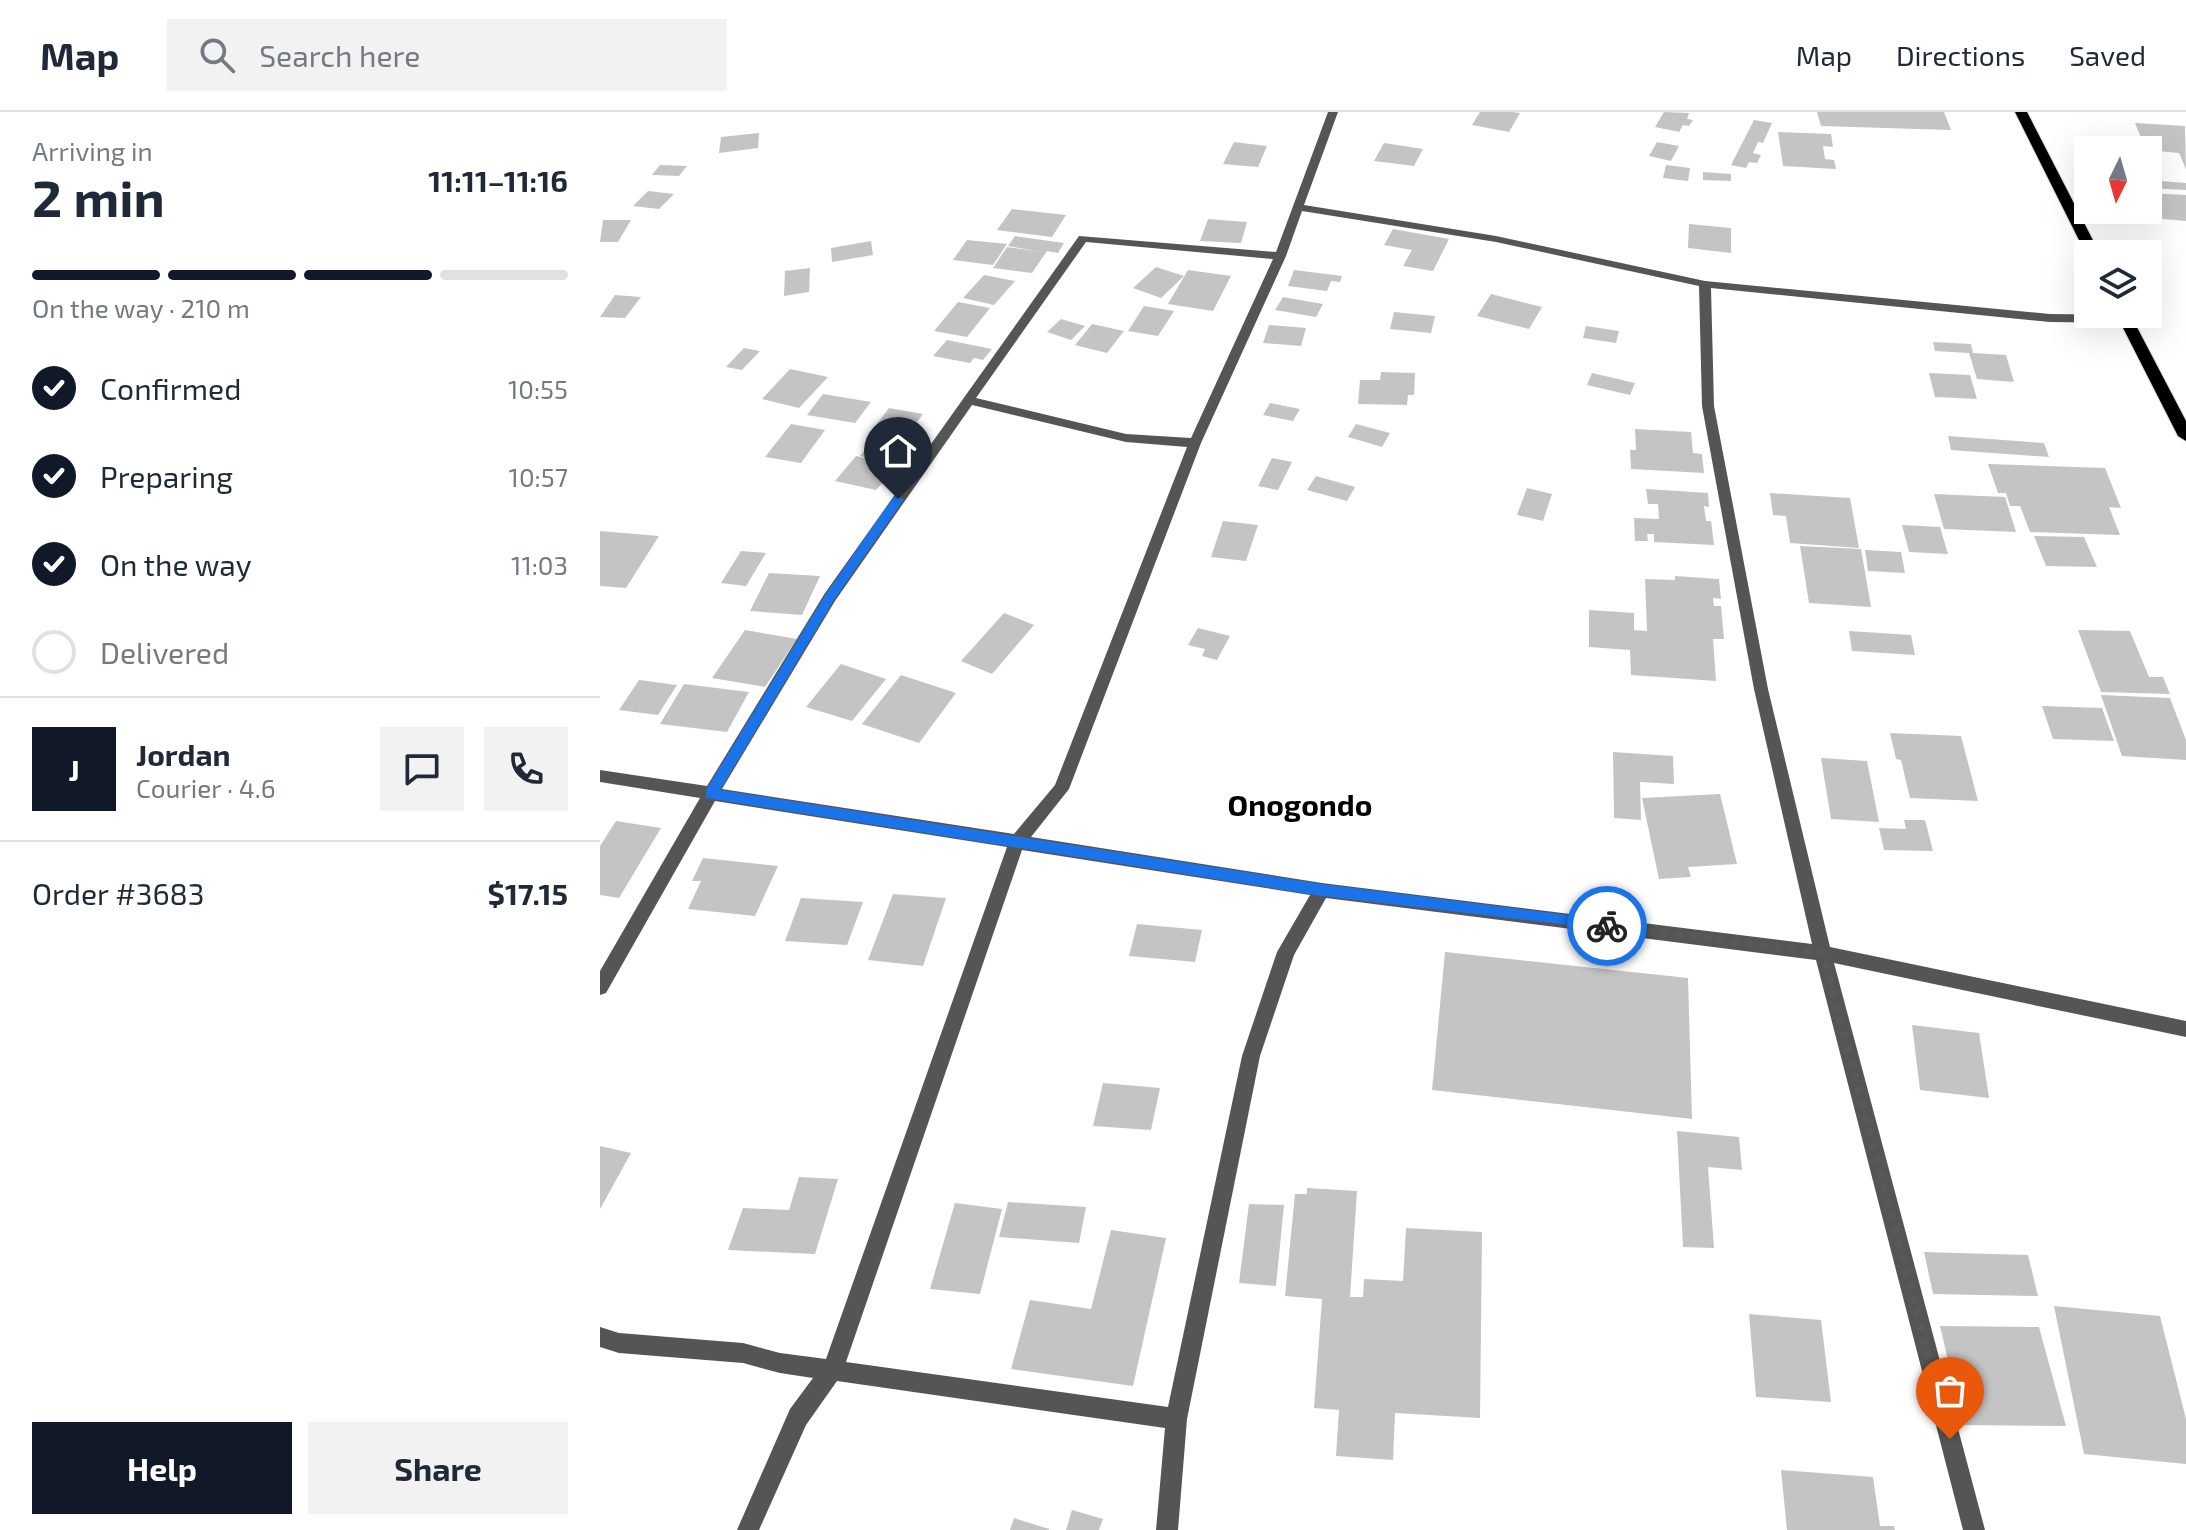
<!DOCTYPE html>
<html lang="en">
<head>
<meta charset="utf-8">
<style>
	:root { --surface:#fff; --page:#f2f2f3; --text:#1f2937; --muted:#747a83; --line:#e0e1e3; --accent:#111827 }
	body { margin:0; font-family:"Exo 2",sans-serif; background:var(--page); color:var(--text); height:100vh; display:flex; flex-direction:column; font-size:30px; white-space:nowrap }
	* { box-sizing:border-box; margin:0 }
	p { font-size:26px; color:var(--muted) }
	.icon { flex:none; width:44px; height:44px; fill:none; stroke:currentColor; stroke-width:2; stroke-linecap:round; stroke-linejoin:round }
	.map { position:relative; flex:1; overflow:hidden }
	.sheet { display:flex; flex-direction:column; background:var(--surface); width:600px }
	.sheet>* { flex:none }
	.needle { width:52px; rotate:185deg }
	.fabs { position:absolute; left:1474px; top:24px; display:grid; gap:16px }
	.fabs a { display:grid; place-items:center; width:88px; height:88px; border-radius:0px; background:var(--surface); box-shadow:0 8px 32px #0002; font-size:40px }
	.pin { position:absolute; display:grid; place-items:center; width:68px; height:68px; color:#fff; margin:-82px -34px; border-radius:50% 50% 50% 0; rotate:-45deg; box-shadow:0 0 8px #0007 }
	.pin .icon { rotate:45deg }
	.courier { position:absolute; display:grid; place-items:center; width:80px; height:80px; margin:-40px; border:6px solid #1a73e8; border-radius:50%; background:#fff; color:#222; box-shadow:0 2px 10px #0007 }
	.overview em { font-style:normal; font-weight:700 }
	.overview div { display:flex; flex-direction:column-reverse }
	.overview { display:flex; align-items:center; justify-content:space-between; height:136px; padding:0 32px }
	h1 { font-size:52px; font-weight:700; line-height:60px }
	.bar { display:grid; grid-template-columns:repeat(4,1fr); gap:12px 8px; align-content:center; height:96px; padding:0 32px }
	.bar i { height:10px; border-radius:6px; background:var(--line) }
	.bar .active { background:var(--accent) }
	.bar p { grid-column:span 4 }
	.line { display:flex; align-items:center; gap:20px; padding:0 32px; border-top:2px solid var(--line) }
	.line div { flex:1 }
	.round { display:grid; place-items:center; flex:none; width:84px; height:84px; border-radius:0px; background:var(--page) }
	ol { padding:0 32px; list-style:none }
	li { display:flex; align-items:center; gap:24px; height:88px }
	li p { margin-inline-start:auto }
	li .icon { padding:8px; border-radius:50%; background:var(--accent); color:#fff; stroke-width:4 }
	li:last-child { color:var(--muted) }
	li i { width:44px; height:44px; border:4px solid var(--line); border-radius:50% }
	.button { display:flex; gap:16px; margin-top:auto; padding:16px 32px }
	.button a { flex:1; height:92px; border-radius:0px; background:var(--accent); color:#fff; font-size:32px; font-weight:700; line-height:92px; text-align:center }
	.button a+a { background:var(--page); color:var(--text) }
	header { display:flex; align-items:center; gap:48px; box-sizing:border-box; height:112px; padding:0 40px; background:var(--surface); border-bottom:2px solid var(--line) }
	header strong { font-size:38px }
	nav { display:flex; gap:44px; margin-inline-start:auto; font-size:28px }
	.search { width:560px; height:72px; background:var(--page); display:flex; align-items:center; gap:20px; box-sizing:border-box; padding:0 28px; border-radius:0px; color:var(--muted); font-size:30px }
	main { display:flex; flex:1; min-height:0 }
	.map>svg:first-child { display:block }
</style>
</head>
<body>
<header>
<strong>Map</strong>
<div class="search"><svg class="icon" aria-label="search" viewBox="0 0 24 24"><circle cx="10" cy="10" r="6"/><path d="M15 15l6 6"/></svg>Search here</div>
<nav><a>Map</a><a>Directions</a><a>Saved</a></nav>
</header>
<main>
<section class="sheet">
<div class="overview"><div><h1>2 min</h1><p>Arriving in</p></div><em>11:11–11:16</em></div>
<div class="bar"><i class="active"></i><i class="active"></i><i class="active"></i><i></i><p>On the way · 210 m</p></div>
<ol>
<li><svg class="icon" aria-label="check" viewBox="0 0 24 24"><path d="M5 12l5 5 9-10"/></svg>Confirmed<p>10:55</p></li>
<li><svg class="icon" aria-label="check" viewBox="0 0 24 24"><path d="M5 12l5 5 9-10"/></svg>Preparing<p>10:57</p></li>
<li><svg class="icon" aria-label="check" viewBox="0 0 24 24"><path d="M5 12l5 5 9-10"/></svg>On the way<p>11:03</p></li>
<li><i></i>Delivered</li>
</ol>
<div class="line" style="height:144px"><b class="round" style="background:var(--accent);color:#fff">J</b><div><b>Jordan</b><p>Courier · 4.6</p></div><a class="round"><svg class="icon" aria-label="chat" viewBox="0 0 24 24"><path d="M4 5h16v11H9l-5 4z"/></svg></a><a class="round"><svg class="icon" aria-label="phone" viewBox="0 0 24 24"><path d="M5 4h4l2 5-3 2q2 4 5 5l2-3 5 2v4C11 20 4 13 5 4z"/></svg></a></div>
<div class="line" style="height:104px"><div>Order #3683</div><b>$17.15</b></div>
<div class="button"><a>Help</a><a>Share</a></div>
</section>
<div class="map">
<svg width="1586" height="1418" viewBox="0 0 1586 1418">
	<rect width="100%" height="100%" fill="#fff"/>
	<path fill="#c4c4c4" d="M880 0H912L920 1 909 20 872 13Z
		M1064 0 1089 1 1087 7 1093 8 1089 14 1083 13 1079 20 1055 15Z
		M1217 0H1344L1351 18 1221 14Z
		M1154 8 1172 11 1163 31 1158 30 1153 41 1161 43 1157 51 1149 50 1146 56 1131 53Z
		M1535 11 1585 14 1586 57 1579 41 1546 38Z
		M1178 20 1231 22 1233 35 1223 34 1225 47 1234 48 1236 57 1183 54Z
		M159 21 158 36 119 41 121 25Z
		M634 30 667 34 658 55 623 52Z
		M1057 30 1079 34 1071 49 1049 44Z
		M784 31 823 37 814 54 774 49Z
		M60 53 87 54 79 64 52 63Z
		M1066 53 1090 56 1088 69 1063 66Z
		M1103 60 1131 62V69L1103 68Z
		M1548 68 1586 71V78L1548 76Z
		M48 79 74 82 59 97 33 94Z
		M1548 81 1586 83V109L1552 106 1548 97Z
		M412 97 466 103 452 125 397 118Z
		M608 107 647 110 641 131 600 129Z
		M3 108H31L18 130H0Z
		M1089 112 1131 116V141L1088 136Z
		M793 117 849 127 833 159 803 154 812 138 784 133Z
		M415 124 464 131 458 141 447 139 432 161 393 156 407 135 442 140 408 134Z
		M367 128 407 132 393 153 353 148Z
		M271 129 273 143 232 150 231 136Z
		M556 155 584 164 561 186 533 176Z
		M210 156 209 180 184 184 185 159Z
		M588 158 631 164 613 199 568 192Z
		M694 158 742 164 740 170 731 169 727 179 688 174Z
		M384 163 415 169 394 193 363 186Z
		M891 182 942 195 929 217 877 204Z
		M15 183 41 185 25 206 0 205Z
		M683 185 723 192 716 205 675 198Z
		M358 190 390 196 367 225 334 219Z
		M544 194 574 199 558 224 528 219Z
		M794 200 835 204 831 221 790 217Z
		M461 207 485 214 471 228 447 220Z
		M492 212 524 219 507 241 475 233Z
		M669 213 706 216 701 234 663 231Z
		M986 214 1019 219 1016 231 983 226Z
		M347 228 392 237 383 248 374 246 370 251 333 244Z
		M1333 230 1371 232 1373 241 1406 243 1414 270 1377 267 1369 241 1335 239Z
		M144 236 160 239 142 258 126 255Z
		M190 257 228 265 199 296 162 287Z
		M781 260 815 261 814 283H808L807 293 758 292 760 268H780Z
		M992 261 1035 271 1030 283 987 273Z
		M1329 261 1370 263 1377 287 1335 285Z
		M223 282 271 290 255 311 207 303Z
		M670 291 700 297 693 309 663 303Z
		M289 296 323 302 305 326 271 320Z
		M191 312 225 318 201 351 165 345Z
		M756 312 790 321 782 335 748 325Z
		M1035 317 1091 320 1093 341 1102 342 1104 361 1031 357 1030 338H1036Z
		M1348 324 1444 331 1449 345 1351 338Z
		M272 329 293 333 281 349 260 344Z
		M256 344 260 345 297 354 276 378 235 369Z
		M672 346 692 350 678 378 658 374Z
		M1388 352 1505 356 1521 396 1509 395 1520 423 1430 420 1420 394H1410L1406 381H1398Z
		M716 364 755 375 747 389 707 378Z
		M927 376 952 382 943 409 917 403Z
		M1046 377 1108 381 1109 395 1104 394 1106 409H1111L1114 433 1054 430V422H1047L1048 429H1035L1034 406 1059 407 1058 392H1048Z
		M1170 381 1250 386 1259 436 1190 431 1186 404 1173 403Z
		M1334 382 1405 385 1416 420 1344 417Z
		M623 409 658 413 646 449 611 445Z
		M1302 413 1340 415 1348 442 1309 440Z
		M0 419 59 424 26 476 0 474Z
		M1434 424 1484 425 1497 455 1446 454Z
		M1200 434 1261 437 1271 495 1209 491Z
		M1265 438 1301 440 1305 461 1268 459Z
		M141 439 166 441 146 474 121 471Z
		M169 461 220 464 202 503 150 499Z
		M1075 464 1119 467 1121 487 1113 486 1114 494H1121L1124 527H1113L1116 569 1031 563 1030 538 989 535V498L1034 501V518L1047 519 1045 467 1075 468Z
		M404 501 434 513 392 562 361 549Z
		M598 516 630 524 617 548 602 544 605 537 588 533Z
		M145 518 197 527 165 575 112 566Z
		M1478 518 1530 519 1549 565H1563L1570 582 1501 580Z
		M1249 519 1311 523 1315 543 1252 539Z
		M241 552 286 567 252 609 206 595Z
		M301 563 356 581 319 631 262 612Z
		M39 568 77 573 58 603 19 598Z
		M84 572 149 580 127 620 60 612Z
		M1501 583 1570 586 1586 628V648L1522 644Z
		M1442 594 1502 596 1514 629 1453 627Z
		M1290 621 1361 624 1378 689 1310 686 1301 648 1296 647Z
		M1013 640 1073 644 1074 672 1040 670 1041 708 1014 706Z
		M1221 646 1267 649 1279 710 1231 707Z
		M1120 682 1137 752 1088 755 1091 765 1059 767 1042 686Z
		M1304 708H1325L1333 739 1284 738 1279 716 1306 717Z
		M16 709 61 716 19 786 0 783V734Z
		M103 746 178 754 155 804 88 797 101 769H92Z
		M293 782 346 786 323 854 268 848Z
		M201 786 263 790 247 833 185 829Z
		M537 812 602 818 595 850 529 844Z
		M845 840 1088 866 1092 1007 832 978Z
		M1312 913 1379 921 1389 986 1320 978Z
		M503 971 560 976 551 1018 493 1014Z
		M1077 1019 1139 1025 1142 1058 1108 1055 1114 1136 1083 1135Z
		M0 1034 31 1041 0 1097Z
		M199 1065 238 1067 215 1142 128 1138 143 1096 189 1098Z
		M707 1076 757 1079 750 1185H763L764 1167 803 1169 806 1116 882 1120 880 1306 795 1301 793 1348 736 1344 739 1298 714 1296 722 1187 685 1184 695 1082H707Z
		M408 1090 486 1095 479 1131 399 1125Z
		M355 1091 402 1097 380 1182 330 1177Z
		M649 1092 684 1093 676 1174 639 1171Z
		M511 1118 566 1126 533 1274 411 1257 430 1188 491 1197Z
		M1324 1140 1428 1143 1438 1184 1333 1182Z
		M1454 1194 1560 1204 1586 1307V1352L1484 1342Z
		M1149 1202 1221 1208 1231 1290 1156 1285Z
		M1340 1214 1439 1215 1466 1314 1363 1313Z
		M1181 1358 1273 1365 1280 1414H1294L1295 1418H1187Z
		M472 1398 503 1407 499 1418H466Z
		M414 1406 449 1417V1418H410Z"/>
	<g fill="none" stroke-linecap="round" stroke-linejoin="round">
		<g stroke="#dbdbdb" stroke-width="2">
			<path id="primary" d="M1415 0H1427L1500 142H1488V145L1486 142Z
				M1516 202H1530L1586 309V329L1578 324Z"/>
		</g>
		<path fill="#555" fill-rule="evenodd" d="M728 0H738L704 93 896 124 1105 169 1450 202 1526 203 1532 207 1526 211 1450 210 1111 176 1114 294 1168 577 1230 835 1586 909V925L1234 851 1385 1418H1363L1216 848 726 786 694 843 660 944 587 1307 578 1418H556L565 1316 237 1269 206 1313 159 1418H137L190 1297 213 1266 180 1261 143 1251 19 1241 0 1235V1215L19 1221 143 1231 180 1241 226 1247 407 735 115 689 6 881 0 883V859L100 686 0 670V658L107 674 225 481 479 124 676 140ZM702 99 896 130 1099 174 1102 294 1154 577 1212 832 722 771 431 725 469 677 601 331 686 144ZM486 130 673 147 591 326 526 322 376 286ZM372 293 526 330 587 335 455 673 414 722 122 677 235 489ZM422 738 710 783 677 840 642 944 568 1295 246 1250Z"/>
		<use href="#primary" fill="#000" fill-rule="evenodd"/>
	</g>
	<path fill="#1a73e8" d="M294 384 304 387 234 488 120 678 722 772 1007 808 1014 814 1012 818 722 784 106 686V678L226 482Z"/>
	<g fill="none" stroke-linecap="round" stroke-linejoin="round">
		<path stroke="#595959" stroke-width="8" stroke-dasharray="0 14.4" d="M1007 814 1223 841 1350 1327"/>
	</g>
	<g text-anchor="middle" stroke-width="6" stroke-linejoin="round" paint-order="stroke">
		<g font-size="30" font-weight="bold" fill="#000" stroke="#fff">
			<text x="700" y="704">Onogondo</text>
		</g>
	</g>
</svg>
<div class="fabs">
<a><svg class="needle" viewBox="-14 -14 28 28"><path d="M0-13l5 13h-10z" fill="#e53935"/><path d="M0 13l5-13h-10z" fill="#747a83"/></svg></a>
<a><svg class="icon" aria-label="layers" viewBox="0 0 24 24"><path d="M12 4l9 5-9 5-9-5zM3 14l9 5 9-5"/></svg></a>
</div>
<div class="pin" style="left:1350px;top:1327px;background:#ea580c"><svg class="icon" aria-label="bag" viewBox="0 0 24 24"><path d="M5 8h14l-1 12H6zM9 8a3 3 0 0 1 6 0"/></svg></div>
<div class="pin" style="left:298px;top:387px;background:#1f2937"><svg class="icon" aria-label="home" viewBox="0 0 24 24"><path d="M3 11l9-7 9 7M6 9v11h12V9"/></svg></div>
<div class="courier" style="left:1007px;top:814px"><svg class="icon" aria-label="bike" viewBox="0 0 24 24"><circle cx="6" cy="16" r="4"/><circle cx="18" cy="16" r="4"/><path d="M6 16l4-8h5l3 8M10 8l3 8H6M13 5h3"/></svg></div>
</div>
</main>
</body>
</html>
